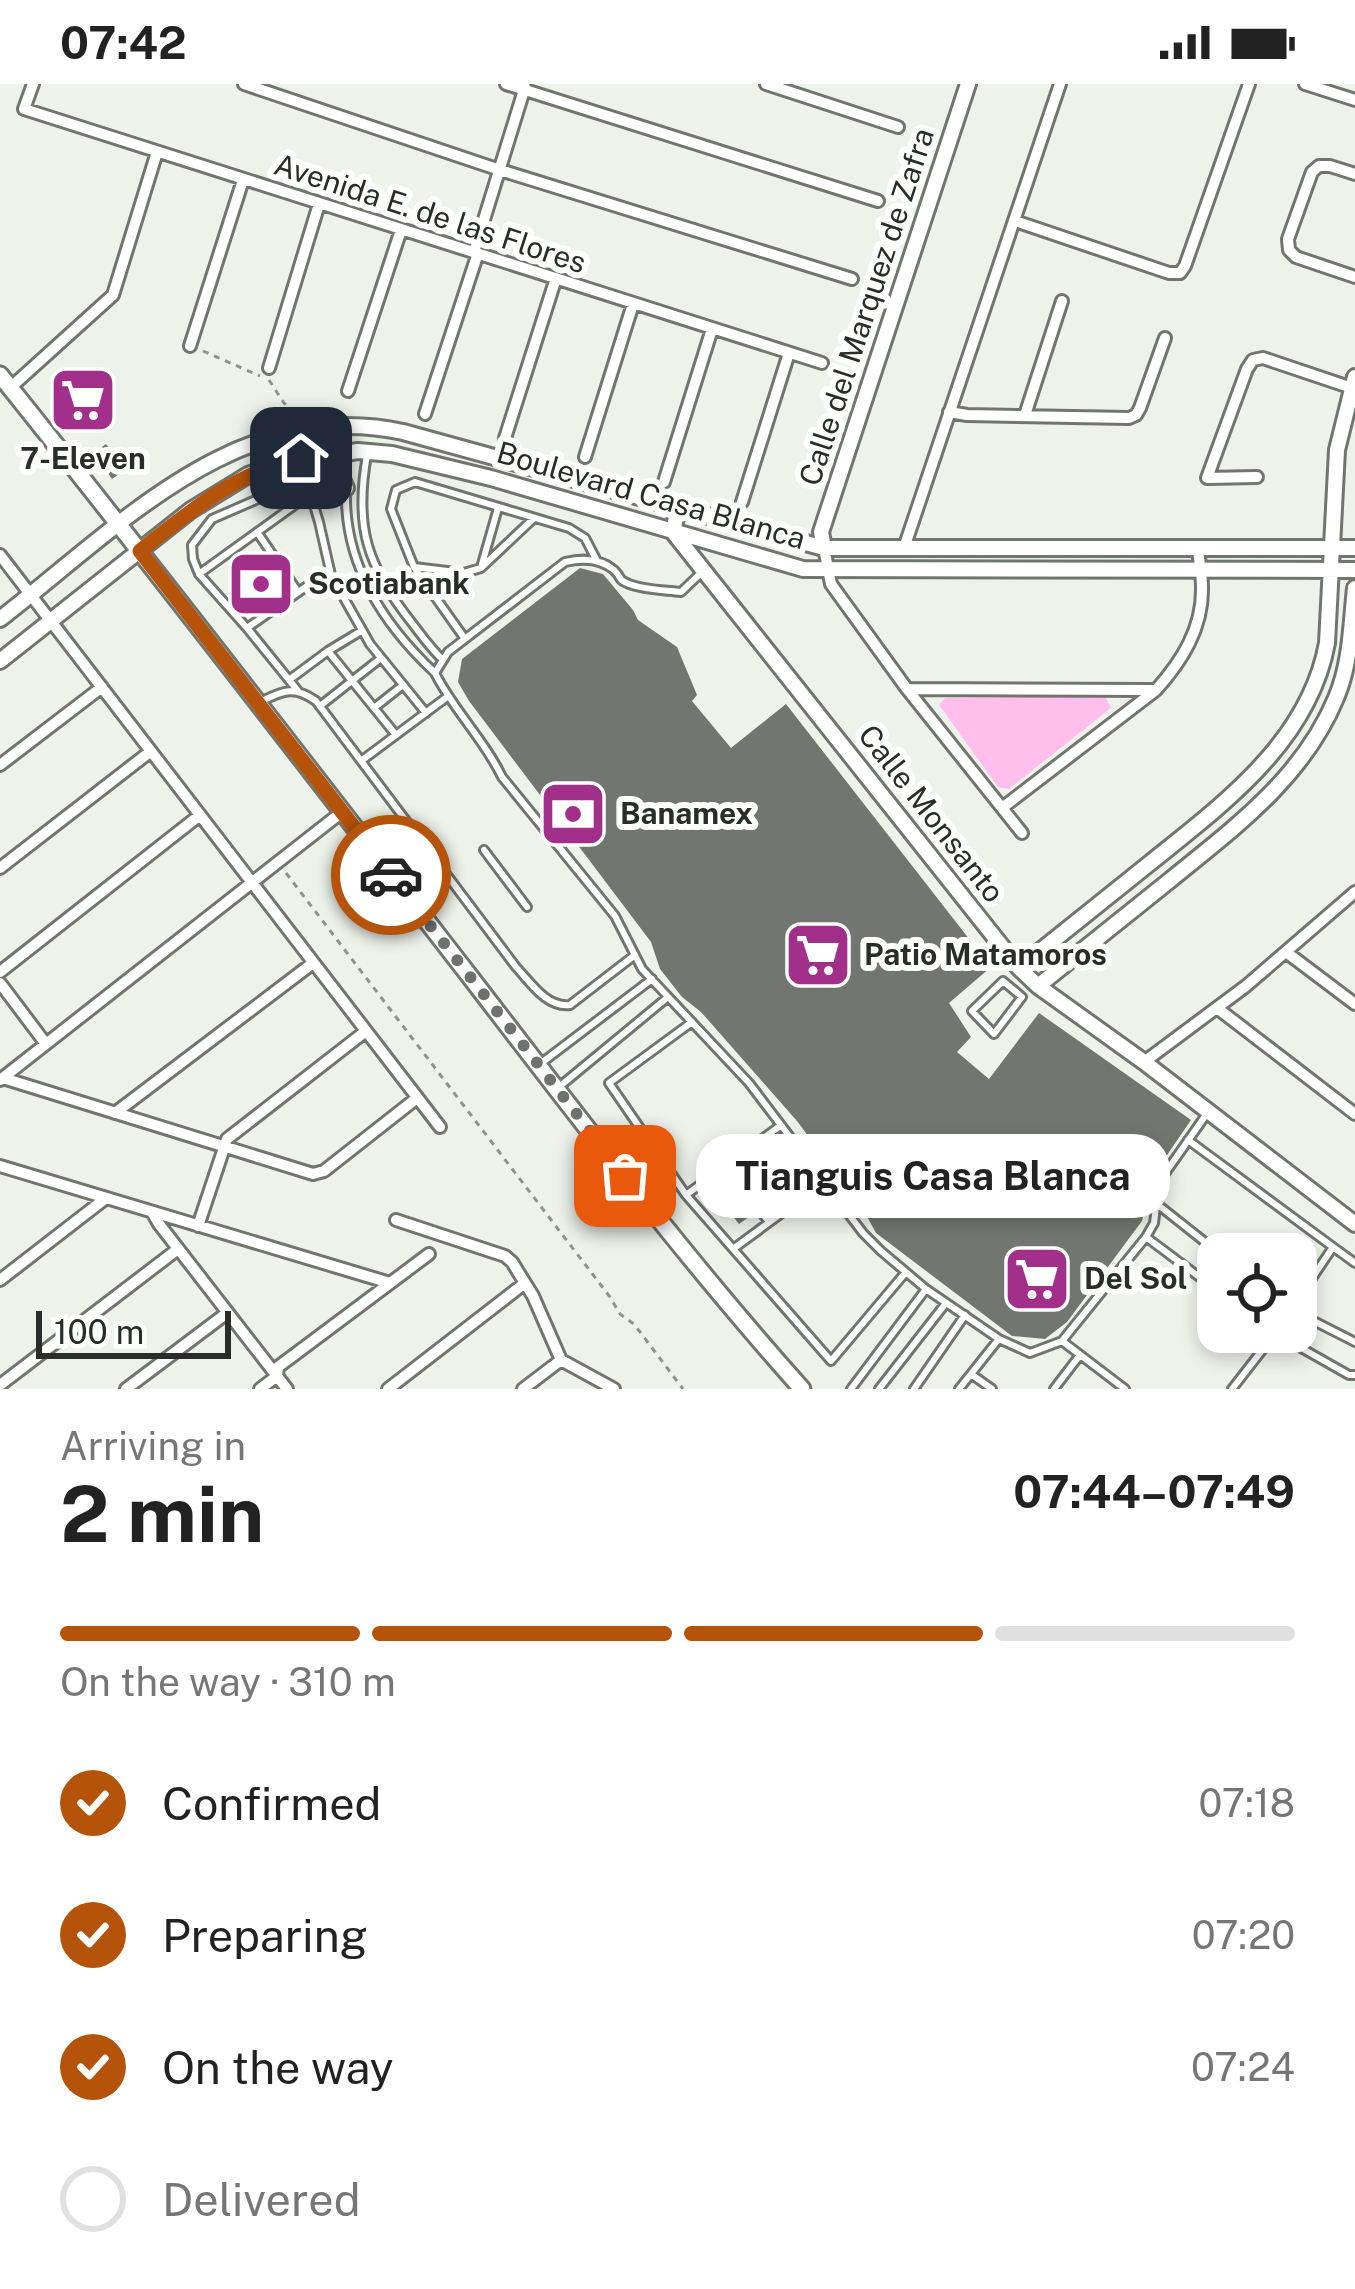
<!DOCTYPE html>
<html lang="en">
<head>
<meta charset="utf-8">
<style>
	:root { --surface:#fff; --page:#f6f6f6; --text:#222; --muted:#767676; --line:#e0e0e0; --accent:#b45309 }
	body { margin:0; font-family:"Public Sans",sans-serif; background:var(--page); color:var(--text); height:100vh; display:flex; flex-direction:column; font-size:45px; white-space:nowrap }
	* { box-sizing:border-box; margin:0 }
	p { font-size:39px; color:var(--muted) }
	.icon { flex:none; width:66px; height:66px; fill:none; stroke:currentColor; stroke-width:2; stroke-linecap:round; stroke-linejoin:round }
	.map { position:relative; height:1305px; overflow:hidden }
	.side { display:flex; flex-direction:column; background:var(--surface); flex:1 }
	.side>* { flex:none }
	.fabs { position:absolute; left:1197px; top:1149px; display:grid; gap:24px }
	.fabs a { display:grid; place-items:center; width:120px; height:120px; border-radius:24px; background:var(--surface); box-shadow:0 6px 18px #0003; font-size:60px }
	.scale { position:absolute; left:36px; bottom:30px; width:195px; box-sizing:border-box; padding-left:12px; border:6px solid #2a2c29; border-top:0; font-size:33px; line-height:42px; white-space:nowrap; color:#2a2c29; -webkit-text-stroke:9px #fdfffd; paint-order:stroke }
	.pin { position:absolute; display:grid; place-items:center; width:102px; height:102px; color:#fff; margin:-51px; border-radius:24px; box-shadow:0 6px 18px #0006 }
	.courier { position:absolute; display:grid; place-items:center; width:120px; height:120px; margin:-60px; border:9px solid #b45309; border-radius:50%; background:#fff; color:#222; box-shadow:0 3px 15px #0007 }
	.bubble { position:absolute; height:84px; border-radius:36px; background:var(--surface); box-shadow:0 6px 18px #0003; font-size:39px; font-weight:700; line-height:84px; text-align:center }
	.headline em { font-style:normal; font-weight:700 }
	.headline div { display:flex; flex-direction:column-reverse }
	.headline { display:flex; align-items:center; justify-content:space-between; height:204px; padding:0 60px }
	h1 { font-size:78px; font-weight:700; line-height:90px }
	.bar { display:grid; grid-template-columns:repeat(4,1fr); gap:18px 12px; align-content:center; height:144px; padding:0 60px }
	.bar i { height:15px; border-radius:9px; background:var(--line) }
	.bar .active { background:var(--accent) }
	.bar p { grid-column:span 4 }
	ol { padding:0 60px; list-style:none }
	li { display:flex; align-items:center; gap:36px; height:132px }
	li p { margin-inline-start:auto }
	li .icon { padding:12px; border-radius:50%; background:var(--accent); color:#fff; stroke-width:4 }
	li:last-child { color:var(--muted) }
	li i { width:66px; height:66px; border:6px solid var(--line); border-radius:50% }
	.status { display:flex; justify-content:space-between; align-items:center; height:84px; padding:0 60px; background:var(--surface); direction:ltr }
	.status svg { height:33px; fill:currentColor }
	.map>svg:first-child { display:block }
</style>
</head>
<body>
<div class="status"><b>07:42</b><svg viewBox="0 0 49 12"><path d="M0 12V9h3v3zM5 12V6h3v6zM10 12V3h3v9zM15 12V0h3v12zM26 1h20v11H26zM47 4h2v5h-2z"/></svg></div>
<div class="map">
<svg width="1355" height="1305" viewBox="0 0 1355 1305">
	<rect width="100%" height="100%" fill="#edf3eb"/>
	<path fill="#ffbeec" d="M1097 612 1106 614 1111 624 1009 705 998 703 939 621 945 614Z"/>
	<path fill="#717770" d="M84 293 105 322 81 339 61 310Z
		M106 360 125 386 112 395 94 369Z
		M580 484 603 490 633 526 638 536 677 563 697 611 692 617 731 664 786 620 991 883 949 919 971 953 957 968 989 995 1039 929 1191 1036 1150 1096 1142 1137 1067 1238 1045 1255 1012 1252 876 1149 864 1127 797 1037 701 928 682 913 660 885 651 858 469 617 458 598 462 575Z
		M729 1100 753 1130 739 1140 716 1111Z"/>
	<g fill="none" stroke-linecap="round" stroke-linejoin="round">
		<g stroke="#70766e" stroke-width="12">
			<path id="service" d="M367 371C354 443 367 482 412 539 422 552 431 565 443 576
				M346 407C344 480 383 540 434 588
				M257 448 298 508
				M482 480 498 424
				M414 483 464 489 481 484 533 435
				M701 489 681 508C664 506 645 506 629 500 616 494 624 496 614 486 600 474 582 474 565 478L448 568 435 589C454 627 484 655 502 693L615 832 642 885 749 999 863 1149 881 1167 926 1205 999 1255 1030 1269 1062 1257 1146 1153 1154 1139 1159 1098 1208 1028
				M199 490 310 410
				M247 544 330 486
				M465 555 414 483 391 425 396 406 415 398 569 444 585 454 597 477
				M328 567 361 547
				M289 596 328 567 396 651
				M298 607 247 544 199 490 193 475 192 461 212 435 288 402 309 405 319 438 331 491 370 560 426 629
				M262 617C284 606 295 602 316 617L516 883C531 899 547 924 570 921L635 871
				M320 622 381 574
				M374 624 403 601
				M361 677 447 613
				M484 766 527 823
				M1003 897 1022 913 994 950 972 927Z
				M692 938 609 999 686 1111 831 1277 906 1188
				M540 980 652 895
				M559 1003 668 913
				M1188 1056 1333 1163 1296 1218
				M725 1083 769 1138
				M686 1111 780 1042
				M1157 1120 1220 1170
				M1146 1153 1218 1207
				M1333 1163 1355 1179
				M733 1165 824 1098
				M1296 1228 1355 1258
				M1273 1248 1349 1291H1355
				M1062 1257 1125 1305
				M971 1290 992 1305
				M851 1305 926 1205
				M879 1305 946 1219
				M914 1305 965 1231
				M959 1305 998 1256
				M1054 1305 1080 1271
				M1232 1305 1274 1251"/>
		</g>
		<g stroke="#70766e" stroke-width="16">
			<path id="minor" d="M33 0 24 25 822 279
				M244 0 500 86 852 195
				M506 0 878 117
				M766 0 898 43
				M1305 0 1355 16
				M1355 90 1330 82H1319L1312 88 1288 155 1289 166 1296 173 1355 193
				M1015 137 1169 189H1180L1185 182 1249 0
				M474 168 525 3
				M190 262 243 96
				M269 284 319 120
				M10 304 113 211 157 68
				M348 307 401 146
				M949 328 967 331 1129 334 1136 331 1140 324 1165 254
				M425 330 478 169
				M1025 331 1062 217
				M505 354 556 194
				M585 373 633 220
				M1257 393 1207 394 1247 285 1253 276 1263 274 1355 305
				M664 398 712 245
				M742 418 789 269
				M824 464 831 500 907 605 1022 749
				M904 464 1060 0
				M0 471 440 1043
				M907 605 1152 606
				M0 681 102 603
				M1002 724 1156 606C1182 577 1203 544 1202 503 1202 490 1199 477 1198 465
				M0 784 151 667
				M1286 868 1355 920
				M0 888 200 731
				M0 899 46 960
				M1217 924 1355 1030
				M1144 978 1246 902 1355 808
				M3 994 313 1090 324 1087 417 1014
				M0 996 342 728
				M115 1029 313 879
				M0 1082 390 1199
				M152 1128 159 1140 287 1305
				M396 1136 505 1172 512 1178 533 1212 561 1276 614 1305
				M198 1142 227 1055 366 947
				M0 1196 106 1114
				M0 1301 178 1165
				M126 1305 227 1229
				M260 1305 277 1292 278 1283 429 1170
				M388 1305 525 1199
				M523 1305 561 1276"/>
		</g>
		<g stroke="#70766e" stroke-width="20">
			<path id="tertiary" d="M320 371 337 384 346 404
				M678 424 673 448 1019 884 1038 902 1144 978 1355 1140
				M824 464 821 448 968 0
				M0 535C119 443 239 312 403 348L824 464H1355
				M0 577 191 426 248 391 281 379 358 367 392 370 491 394 803 485 1355 486
				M1019 884C1063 849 1106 814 1150 779 1223 720 1309 658 1327 559L1337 366 1355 293
				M1038 902C1082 867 1125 832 1169 797 1234 744 1303 694 1336 614 1351 579 1351 540 1355 504"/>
		</g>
		<g stroke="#70766e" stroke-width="21">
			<path id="secondary" d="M0 291C160 490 315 693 471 894 578 1033 685 1174 802 1305"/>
		</g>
		<path stroke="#8f938d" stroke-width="3" stroke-dasharray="6 6" stroke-linecap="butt" d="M203 267 260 292
			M269 296 284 319 300 335
			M286 789 610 1213 620 1230 634 1240 683 1305"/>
		<use href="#service" stroke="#fff" stroke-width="6"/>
		<use href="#minor" stroke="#fff" stroke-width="10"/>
		<use href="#tertiary" stroke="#fff" stroke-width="14"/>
		<use href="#secondary" stroke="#fff" stroke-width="15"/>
	</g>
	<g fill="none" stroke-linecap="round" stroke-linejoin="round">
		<path stroke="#6e726d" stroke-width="12" stroke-dasharray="0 21.6" d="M391 791 625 1092"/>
		<path stroke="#b45309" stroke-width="15" d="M301 374C237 388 189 428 140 467L391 791"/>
	</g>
	<defs>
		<g id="supermarket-square" transform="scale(3.45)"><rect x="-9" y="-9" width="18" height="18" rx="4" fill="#a22f8a" stroke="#fdfffd"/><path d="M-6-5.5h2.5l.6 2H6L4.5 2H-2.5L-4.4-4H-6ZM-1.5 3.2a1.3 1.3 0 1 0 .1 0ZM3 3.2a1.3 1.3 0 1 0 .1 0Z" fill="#fff"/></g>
		<g id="bank-square" transform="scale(3.45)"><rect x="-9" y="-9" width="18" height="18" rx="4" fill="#a22f8a" stroke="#fdfffd"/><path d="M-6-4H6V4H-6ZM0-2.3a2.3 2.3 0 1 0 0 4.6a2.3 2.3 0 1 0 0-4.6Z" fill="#fff"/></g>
	</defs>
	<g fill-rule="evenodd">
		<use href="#supermarket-square" x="83" y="316"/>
		<use href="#bank-square" x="261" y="500"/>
		<use href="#bank-square" x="573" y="730"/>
		<use href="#supermarket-square" x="818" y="871"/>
		<use href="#supermarket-square" x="1037" y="1195"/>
	</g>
	<g text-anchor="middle" stroke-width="12" stroke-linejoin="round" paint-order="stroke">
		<g font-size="30" fill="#2a2c29" stroke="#fdfffd">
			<text transform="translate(430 130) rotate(18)" y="10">Avenida E. de las Flores</text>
			<text transform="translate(867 223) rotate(-72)" y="10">Calle del Marquez de Zafra</text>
			<text transform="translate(651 412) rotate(16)" y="10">Boulevard Casa Blanca</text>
			<text transform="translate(931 730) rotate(52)" y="10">Calle Monsanto</text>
		</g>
		<g font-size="30" font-weight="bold" fill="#2a2c29" stroke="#fdfffd" text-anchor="start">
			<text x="83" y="385" text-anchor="middle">7-Eleven</text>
			<text x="308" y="510">Scotiabank</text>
			<text x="620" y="740">Banamex</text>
			<text x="864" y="881">Patio Matamoros</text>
			<text x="1084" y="1205">Del Sol</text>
		</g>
	</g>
</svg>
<div class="fabs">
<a><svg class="icon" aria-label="locate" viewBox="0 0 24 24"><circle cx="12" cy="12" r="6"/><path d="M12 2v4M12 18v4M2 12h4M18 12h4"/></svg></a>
</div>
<div class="scale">100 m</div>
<div class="pin" style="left:625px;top:1092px;background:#ea580c"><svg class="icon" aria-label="bag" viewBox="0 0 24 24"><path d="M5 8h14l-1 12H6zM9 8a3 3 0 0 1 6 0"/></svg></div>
<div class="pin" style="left:301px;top:374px;background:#1f2937"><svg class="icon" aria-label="home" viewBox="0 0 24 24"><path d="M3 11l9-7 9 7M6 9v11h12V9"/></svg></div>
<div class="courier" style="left:391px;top:791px"><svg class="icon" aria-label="car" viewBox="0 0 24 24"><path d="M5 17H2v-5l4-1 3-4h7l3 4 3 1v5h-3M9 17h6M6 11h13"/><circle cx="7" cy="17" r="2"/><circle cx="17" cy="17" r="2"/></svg></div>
<div class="bubble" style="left:696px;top:1050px;width:474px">Tianguis Casa Blanca</div>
</div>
<section class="side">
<div class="headline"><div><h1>2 min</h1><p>Arriving in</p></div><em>07:44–07:49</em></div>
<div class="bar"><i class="active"></i><i class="active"></i><i class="active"></i><i></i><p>On the way · 310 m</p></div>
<ol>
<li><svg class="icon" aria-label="check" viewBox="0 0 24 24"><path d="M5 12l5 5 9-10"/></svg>Confirmed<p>07:18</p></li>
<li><svg class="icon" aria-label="check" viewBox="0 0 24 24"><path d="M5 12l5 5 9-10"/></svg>Preparing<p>07:20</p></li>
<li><svg class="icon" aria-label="check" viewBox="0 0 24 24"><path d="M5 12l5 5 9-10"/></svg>On the way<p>07:24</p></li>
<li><i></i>Delivered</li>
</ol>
</section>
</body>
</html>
